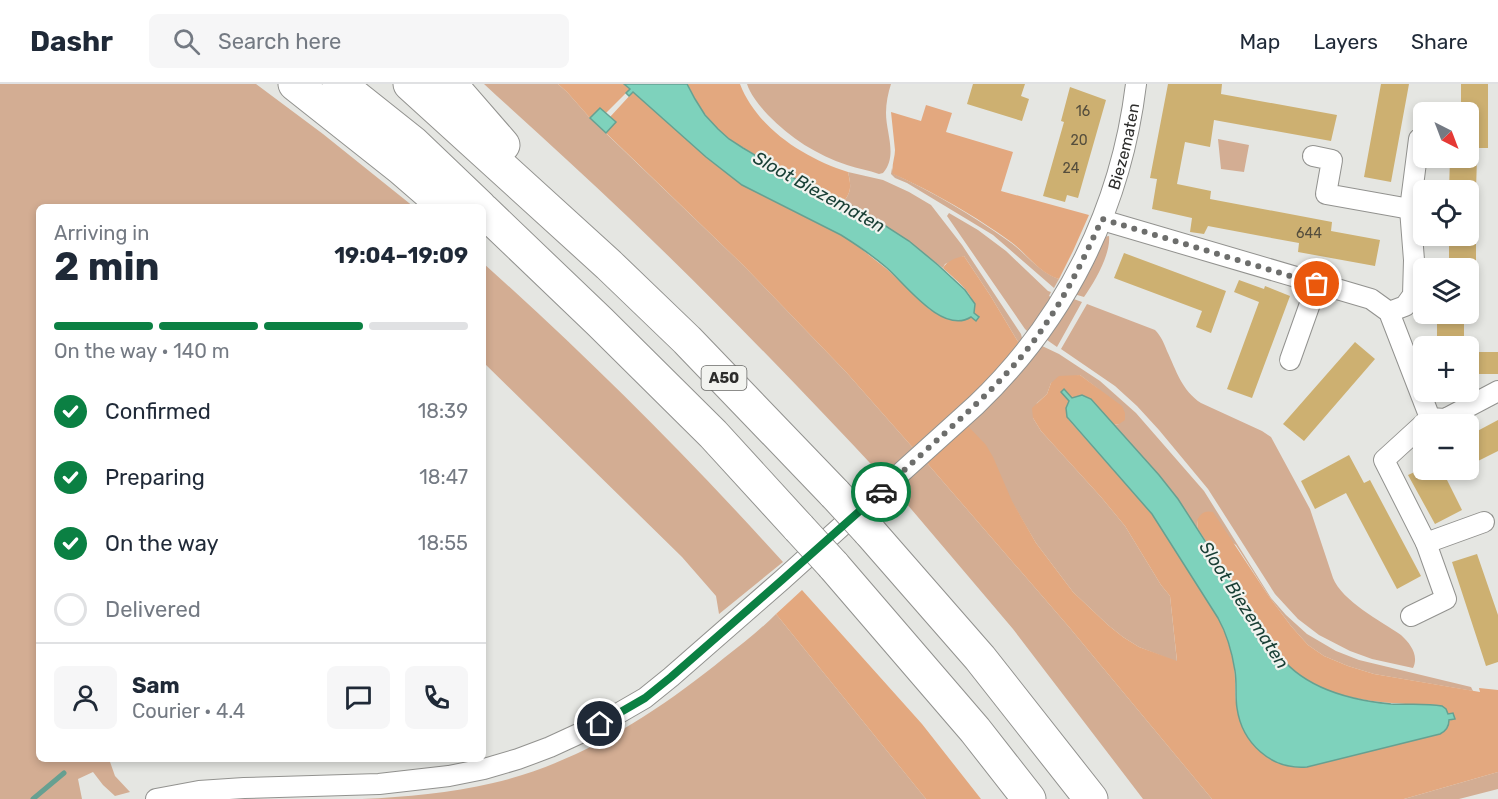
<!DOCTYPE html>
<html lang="en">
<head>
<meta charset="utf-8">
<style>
	:root { --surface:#fff; --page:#f6f6f7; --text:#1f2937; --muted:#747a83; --line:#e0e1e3; --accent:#0b8043 }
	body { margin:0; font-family:Rubik,sans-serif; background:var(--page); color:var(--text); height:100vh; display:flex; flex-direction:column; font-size:22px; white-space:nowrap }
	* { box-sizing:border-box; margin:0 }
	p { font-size:20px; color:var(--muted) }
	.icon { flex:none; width:33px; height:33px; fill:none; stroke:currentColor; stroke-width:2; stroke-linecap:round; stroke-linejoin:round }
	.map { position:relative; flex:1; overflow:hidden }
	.side { position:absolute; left:36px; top:120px; width:450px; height:558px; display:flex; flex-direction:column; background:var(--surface); border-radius:9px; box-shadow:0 3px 9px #0003 }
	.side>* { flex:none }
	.needle { width:39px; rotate:138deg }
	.controls { position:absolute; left:1413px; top:18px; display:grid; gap:12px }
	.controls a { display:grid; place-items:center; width:66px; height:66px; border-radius:9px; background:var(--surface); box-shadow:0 3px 9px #0003; font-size:30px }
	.pin { position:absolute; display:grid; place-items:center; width:51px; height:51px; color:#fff; margin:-26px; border:3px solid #fff; border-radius:50%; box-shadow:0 2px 6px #0007 }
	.courier { position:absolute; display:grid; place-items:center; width:60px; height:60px; margin:-30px; border:4px solid #0b8043; border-radius:50%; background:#fff; color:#222; box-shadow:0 2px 8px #0007 }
	.headline em { font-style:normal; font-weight:700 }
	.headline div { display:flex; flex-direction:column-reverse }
	.headline { display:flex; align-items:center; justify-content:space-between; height:102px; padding:0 18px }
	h1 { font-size:39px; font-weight:700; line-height:45px }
	.bar { display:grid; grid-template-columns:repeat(4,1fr); gap:9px 6px; align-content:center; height:72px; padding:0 18px }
	.bar i { height:8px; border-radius:4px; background:var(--line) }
	.bar .active { background:var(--accent) }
	.bar p { grid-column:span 4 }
	.line { display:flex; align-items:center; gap:15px; padding:0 18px; border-top:2px solid var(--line) }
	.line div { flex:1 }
	.round { display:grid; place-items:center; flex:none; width:63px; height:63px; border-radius:9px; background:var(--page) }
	ol { padding:0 18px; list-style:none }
	li { display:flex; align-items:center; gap:18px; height:66px }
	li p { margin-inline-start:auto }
	li .icon { padding:6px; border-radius:50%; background:var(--accent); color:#fff; stroke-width:4 }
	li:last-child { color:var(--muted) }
	li i { width:33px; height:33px; border:3px solid var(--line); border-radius:50% }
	header { display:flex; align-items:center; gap:36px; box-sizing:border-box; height:84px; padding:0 30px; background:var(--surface); border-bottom:2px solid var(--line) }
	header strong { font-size:28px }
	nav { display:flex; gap:33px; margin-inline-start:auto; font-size:21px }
	.search { width:420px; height:54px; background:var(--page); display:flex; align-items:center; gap:15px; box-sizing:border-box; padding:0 21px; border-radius:9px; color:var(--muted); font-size:22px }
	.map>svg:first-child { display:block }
</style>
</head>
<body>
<header>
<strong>Dashr</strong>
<div class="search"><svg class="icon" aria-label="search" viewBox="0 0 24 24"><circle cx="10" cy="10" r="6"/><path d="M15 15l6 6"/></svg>Search here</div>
<nav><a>Map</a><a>Layers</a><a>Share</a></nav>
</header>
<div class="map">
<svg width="1498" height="715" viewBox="0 0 1498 715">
	<rect width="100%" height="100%" fill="#e5e6e2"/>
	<path fill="#d3ad93" d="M0 0H256L323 50 414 123H39V675H109L115 692 130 708 115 712 103 701 93 688 78 695 82 715H0Z
		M484 0H558L567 8 590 34 743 181 846 288 914 365 883 393C800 304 716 217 628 133 581 88 532 44 484 0Z
		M747 0H891C888 9 886 19 886 29 886 49 898 72 883 89L879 90C869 86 858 85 847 81 817 71 790 54 768 31 760 22 751 12 747 0Z
		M1218 55 1249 61 1244 88 1221 85Z
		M892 84 894 90C933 108 972 131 1007 156 1025 168 1038 188 1059 195L1054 204 993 151 907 99 895 94 891 90Z
		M848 88 883 96 909 108 931 121 962 161 1021 250 1023 258 1020 261 990 211 964 172 945 180 943 184 931 175 843 118C852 108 851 101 848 88Z
		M949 129 978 146 1006 167 1048 207 1051 208 1049 212 1053 214 1029 249 1025 245 947 132Z
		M1109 152C1111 170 1094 199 1084 213L1074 210 1103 153Z
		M483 179C588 273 688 373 783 478L719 530 716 512 682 473 483 278Z
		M1071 214 1082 218 1057 263 1047 256 1045 254Z
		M1087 220 1155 246C1161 252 1164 259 1167 267 1176 286 1182 307 1201 319L1262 347 1271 353 1310 425 1333 494C1342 517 1381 537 1401 551 1411 560 1419 572 1413 584L1372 575 1350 567 1319 551 1298 535 1275 510 1208 405 1159 346 1137 322 1115 302 1061 265Z
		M1040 261 1059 270 1100 297 1136 329 1204 407 1271 514 1286 531 1307 550 1336 567 1359 576 1471 603 1473 607 1374 590 1348 582 1324 572 1308 561 1291 542 1268 511 1236 461 1197 436 1198 445 1168 402 1114 341 1119 340 1097 304 1080 291 1051 299 1047 310 1037 319 1033 334 1041 347 1101 413 1125 442 1161 501 1170 512 1177 578 1139 563 1123 553 1108 541 1073 508 1036 459 966 340Z
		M926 378 1069 543 1212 715H1143L1013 545 895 406Z
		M776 530 926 715H362C406 713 450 709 493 699 577 680 658 628 724 574 742 560 760 546 776 530Z
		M1498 688V705L1459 715H1404Z"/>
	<path fill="#e3a87f" d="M558 0H624L630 5 606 29 600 24 590 34 567 8Z
		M687 0H740C757 44 804 74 848 88 851 101 852 108 843 118 814 107 788 90 761 74 746 65 731 58 719 46 705 33 696 17 687 0Z
		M633 8 706 73 742 101 841 151 855 160 888 186 929 225 934 228 942 232 959 236H966L974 229C977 210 955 196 943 184 947 177 955 174 964 172L990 211 1020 261 989 298 914 365 846 288 743 181 606 49 616 38 610 33Z
		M926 21 952 29 946 48 1013 68 1001 107 1089 131 1073 167 1059 195C1039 189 1027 170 1011 158 977 133 932 107 893 90 891 82 895 74 895 66L891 28 921 37Z
		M1080 291 1122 322 1125 329V336L1119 340 1114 341 1091 315 1072 314 1064 305 1069 317 1068 335 1152 430 1218 534C1226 549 1231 565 1234 582 1236 596 1234 610 1237 624 1243 659 1270 686 1307 683L1454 635 1440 621C1396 620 1343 619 1305 595 1280 579 1266 551 1251 527 1233 500 1216 472 1198 445L1197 436C1201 429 1205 426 1213 428L1268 511 1291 542 1308 561 1324 572 1348 582 1374 590 1480 608 1479 604 1498 606V688L1404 715H1212L1069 543 926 378 966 340 986 361 993 373 1012 417 1036 459 1073 508 1108 541 1123 553 1139 563 1177 577 1170 512 1161 501 1125 442 1101 413 1041 347 1033 334 1032 324 1047 310 1051 299 1059 292Z
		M802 506 922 640 981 715H926L776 530Z"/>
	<path fill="#7ed2bc" stroke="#66a091" stroke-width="1.5" d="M624 0H687L695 15 705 31 718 45 729 55 743 64 804 100 864 128 909 157 938 181 965 206 975 220 974 229 979 233 976 237 971 233C943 251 906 201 887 184 873 172 857 161 841 151L742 101 706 73 633 8 629 12 626 9 630 5Z
		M600 24 616 38 606 49 590 34Z
		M1064 305 1072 314 1082 311 1091 315 1159 391 1178 415 1276 567C1301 603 1348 616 1391 620 1408 621 1425 619 1442 622L1446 625 1448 630 1453 629 1455 635 1449 636C1449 643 1446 647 1440 650L1307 683C1271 686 1242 659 1237 624 1235 612 1237 599 1235 587 1232 568 1227 550 1218 534L1152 430 1067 333 1066 324 1069 317 1061 308Z"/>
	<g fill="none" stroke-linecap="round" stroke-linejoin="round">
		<path stroke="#66a091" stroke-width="5" d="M33 715 64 689"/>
	</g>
	<path fill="#cdb071" d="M973 0H1025L1021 12 1029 15 1022 37 967 20Z
		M1168 0H1222L1221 10 1337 31 1331 57 1214 36 1210 63 1185 58 1177 100 1211 107 1210 115 1332 138 1331 147 1380 156 1375 182 1298 168 1299 159 1261 152 1208 142 1204 150 1190 148 1192 134 1152 125 1157 95 1150 94Z
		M1381 0H1409L1391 98 1364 93Z
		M1461 0H1488V64H1468V28H1461Z
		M1070 3 1106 16 1078 114 1067 111 1065 118 1043 112 1064 38 1061 37Z
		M1450 74H1477L1476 106H1449Z
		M1449 152H1476V181H1449Z
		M1124 169 1226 207 1211 249 1196 243 1202 227 1114 194Z
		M1239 196 1264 205 1265 202 1290 212 1252 314 1227 305 1259 218 1234 208Z
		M1437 230H1464V262H1437Z
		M1355 258 1375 275 1304 357 1283 340Z
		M1468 268H1498V290H1468Z
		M1498 336V367L1468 382V352Z
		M1349 371 1364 399 1370 396 1421 492 1397 505 1346 409 1315 425 1301 397Z
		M1419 386H1442L1462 426 1435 440 1408 391Z
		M1477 470 1498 531V578L1486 582 1452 478Z"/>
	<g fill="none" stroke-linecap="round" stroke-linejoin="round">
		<g stroke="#92928f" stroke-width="22">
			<g id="minor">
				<path d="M1313 72 1332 76 1326 110 1410 125"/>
				<path d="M1102 136 1371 215 1389 228 1430 334 1445 335 1498 307"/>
				<path d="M1389 228 1405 222 1413 211 1414 176 1410 125 1419 55"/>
				<path d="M1290 276 1317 200"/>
				<path d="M1426 459 1484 438"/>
				<path d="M1411 532 1446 515 1426 459 1384 376 1430 334"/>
				<path id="s1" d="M156 715 199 707 244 704 379 700 449 692 484 685 518 675 550 663 600 640 645 614 671 593 782 496 976 321C1066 235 1121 124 1136 0"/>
			</g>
		</g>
		<g stroke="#92928f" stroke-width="35">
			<path id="motorway" d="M295 0 401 84 446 123
				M339 0 413 59 480 123
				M410 0 609 181 687 256 835 410
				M450 0 503 61
				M483 126 600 238 713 350 799 444
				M869 447 980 574 1091 715
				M833 481 975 646 1029 715"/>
		</g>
		<use href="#minor" stroke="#fff" stroke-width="20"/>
		<use href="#motorway" stroke="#fff" stroke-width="33"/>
		<g stroke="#92928f" stroke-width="35" stroke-linecap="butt">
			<path id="motorway-bridge" d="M835 410 869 447
				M799 444 833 481"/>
		</g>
		<use href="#motorway-bridge" stroke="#fff" stroke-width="33"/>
	</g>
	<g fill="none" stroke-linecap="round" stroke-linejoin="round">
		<path stroke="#6d6e6c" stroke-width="6" stroke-dasharray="0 10.8" d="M881 408C902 388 924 368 945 349 982 315 1018 282 1045 241 1068 208 1085 172 1102 135L1317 200"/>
		<path stroke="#0b8043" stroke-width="8" d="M600 640 645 614 671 593 782 496 881 408"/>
	</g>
	<g text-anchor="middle" stroke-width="4.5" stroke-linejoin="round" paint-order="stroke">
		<g font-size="14" fill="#554e3d">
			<text x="1083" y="32">16</text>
			<text x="1079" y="61">20</text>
			<text x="1071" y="89">24</text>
			<text x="1309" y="154">644</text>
		</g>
		<rect fill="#f2f3ef" stroke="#686866" stroke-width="1.5" x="701.5" y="282" width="45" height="24" rx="4.5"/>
		<g font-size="15" font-weight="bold" fill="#2d2d2c">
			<text x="724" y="299">A50</text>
		</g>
		<g font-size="16" fill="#2d2d2c" stroke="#f2f3ef">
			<text dy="6" stroke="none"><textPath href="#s1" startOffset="1251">Biezematen</textPath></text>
		</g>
		<g font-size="18" font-style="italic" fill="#183f35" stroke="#f2f3ef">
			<text transform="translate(819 108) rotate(29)" y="6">Sloot Biezematen</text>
			<text transform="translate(1244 521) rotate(57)" y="6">Sloot Biezematen</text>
		</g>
	</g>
</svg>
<div class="controls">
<a><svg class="needle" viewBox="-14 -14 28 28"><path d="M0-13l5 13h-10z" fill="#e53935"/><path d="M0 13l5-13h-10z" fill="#747a83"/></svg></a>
<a><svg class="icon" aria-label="locate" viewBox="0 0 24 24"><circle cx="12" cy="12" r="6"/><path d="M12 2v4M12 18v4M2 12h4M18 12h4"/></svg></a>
<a><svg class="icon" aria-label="layers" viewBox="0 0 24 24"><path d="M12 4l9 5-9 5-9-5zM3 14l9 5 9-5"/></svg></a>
<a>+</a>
<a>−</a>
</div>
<div class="pin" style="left:1317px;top:200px;background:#ea580c"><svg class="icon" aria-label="bag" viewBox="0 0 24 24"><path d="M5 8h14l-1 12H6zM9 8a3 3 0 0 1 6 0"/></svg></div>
<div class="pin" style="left:600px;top:640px;background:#1f2937"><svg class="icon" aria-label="home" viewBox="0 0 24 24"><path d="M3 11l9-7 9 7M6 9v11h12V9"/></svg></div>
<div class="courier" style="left:881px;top:408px"><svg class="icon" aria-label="car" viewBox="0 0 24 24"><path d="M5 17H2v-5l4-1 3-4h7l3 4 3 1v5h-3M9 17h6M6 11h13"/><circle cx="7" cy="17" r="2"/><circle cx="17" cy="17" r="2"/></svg></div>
<section class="side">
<div class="headline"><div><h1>2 min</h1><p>Arriving in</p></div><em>19:04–19:09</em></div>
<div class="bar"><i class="active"></i><i class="active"></i><i class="active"></i><i></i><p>On the way · 140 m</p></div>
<ol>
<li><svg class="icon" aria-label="check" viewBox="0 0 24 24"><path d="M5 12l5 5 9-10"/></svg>Confirmed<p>18:39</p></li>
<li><svg class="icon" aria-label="check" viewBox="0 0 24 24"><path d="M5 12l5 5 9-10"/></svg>Preparing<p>18:47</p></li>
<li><svg class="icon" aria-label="check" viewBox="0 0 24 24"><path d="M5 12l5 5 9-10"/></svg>On the way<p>18:55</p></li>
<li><i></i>Delivered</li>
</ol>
<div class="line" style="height:108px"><a class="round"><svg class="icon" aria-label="person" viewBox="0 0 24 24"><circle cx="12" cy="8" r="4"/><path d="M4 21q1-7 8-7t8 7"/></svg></a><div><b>Sam</b><p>Courier · 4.4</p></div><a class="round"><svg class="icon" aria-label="chat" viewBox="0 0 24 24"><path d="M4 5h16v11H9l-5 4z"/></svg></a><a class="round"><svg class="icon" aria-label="phone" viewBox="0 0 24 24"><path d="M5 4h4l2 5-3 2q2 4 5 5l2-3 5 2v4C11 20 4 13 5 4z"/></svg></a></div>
</section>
</div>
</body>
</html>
